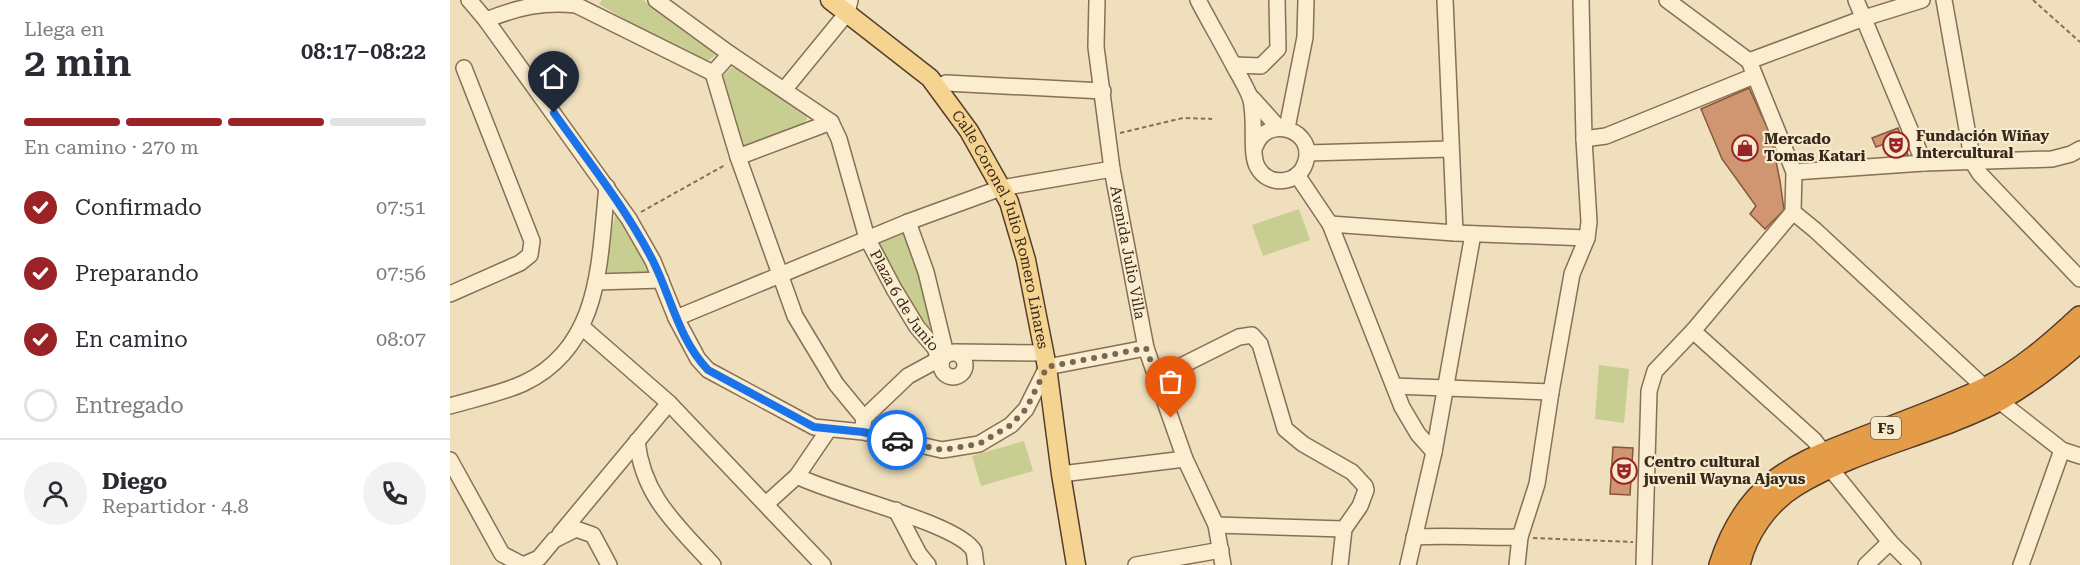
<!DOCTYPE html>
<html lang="es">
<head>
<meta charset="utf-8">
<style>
	:root { --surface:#fff; --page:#f2f2f3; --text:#2b2b33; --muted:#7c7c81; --line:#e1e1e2; --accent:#992326 }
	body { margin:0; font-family:"Roboto Serif",serif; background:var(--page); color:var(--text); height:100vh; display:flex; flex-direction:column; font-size:22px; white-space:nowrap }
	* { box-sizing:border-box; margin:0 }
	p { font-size:20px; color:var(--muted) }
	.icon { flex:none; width:33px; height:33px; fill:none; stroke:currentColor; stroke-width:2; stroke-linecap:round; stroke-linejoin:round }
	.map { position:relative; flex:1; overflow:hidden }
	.panel { display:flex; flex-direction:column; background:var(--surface); width:450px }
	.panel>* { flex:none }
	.pin { position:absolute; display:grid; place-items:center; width:51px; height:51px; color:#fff; margin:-62px -26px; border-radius:50% 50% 50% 0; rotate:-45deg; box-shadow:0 0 6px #0007 }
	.pin .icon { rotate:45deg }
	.courier { position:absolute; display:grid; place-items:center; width:60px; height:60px; margin:-30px; border:4px solid #1a73e8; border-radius:50%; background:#fff; color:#222; box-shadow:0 2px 8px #0007 }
	.head em { font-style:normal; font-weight:600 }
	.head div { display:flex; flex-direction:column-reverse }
	.head { display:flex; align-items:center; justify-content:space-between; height:102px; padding:0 24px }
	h1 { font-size:39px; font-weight:600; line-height:45px }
	.bar { display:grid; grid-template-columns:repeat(4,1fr); gap:9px 6px; align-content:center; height:72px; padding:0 24px }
	.bar i { height:8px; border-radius:4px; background:var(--line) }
	.bar .on { background:var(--accent) }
	.bar p { grid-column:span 4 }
	.line { display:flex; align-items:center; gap:15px; padding:0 24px; border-top:2px solid var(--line) }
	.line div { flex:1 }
	.round { display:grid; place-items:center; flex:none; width:63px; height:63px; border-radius:32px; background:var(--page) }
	ol { padding:0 24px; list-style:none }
	li { display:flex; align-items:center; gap:18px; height:66px }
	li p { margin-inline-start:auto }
	li .icon { padding:6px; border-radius:50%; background:var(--accent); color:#fff; stroke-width:4 }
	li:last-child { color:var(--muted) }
	li i { width:33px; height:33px; border:3px solid var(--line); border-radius:50% }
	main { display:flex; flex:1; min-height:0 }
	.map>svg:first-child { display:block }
</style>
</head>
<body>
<main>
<section class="panel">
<div class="head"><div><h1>2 min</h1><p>Llega en</p></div><em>08:17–08:22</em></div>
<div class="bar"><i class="on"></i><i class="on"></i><i class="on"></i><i></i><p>En camino · 270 m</p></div>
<ol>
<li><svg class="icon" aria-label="check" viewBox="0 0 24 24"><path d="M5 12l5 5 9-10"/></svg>Confirmado<p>07:51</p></li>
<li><svg class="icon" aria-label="check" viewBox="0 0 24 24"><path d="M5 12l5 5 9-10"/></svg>Preparando<p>07:56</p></li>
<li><svg class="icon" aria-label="check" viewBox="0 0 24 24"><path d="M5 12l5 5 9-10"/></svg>En camino<p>08:07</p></li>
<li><i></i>Entregado</li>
</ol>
<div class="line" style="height:108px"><a class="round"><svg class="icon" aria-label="person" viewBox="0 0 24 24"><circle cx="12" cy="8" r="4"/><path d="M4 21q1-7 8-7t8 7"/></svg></a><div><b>Diego</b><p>Repartidor · 4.8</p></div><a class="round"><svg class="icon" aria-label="phone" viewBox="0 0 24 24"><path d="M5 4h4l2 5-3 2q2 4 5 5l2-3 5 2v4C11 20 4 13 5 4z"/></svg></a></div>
</section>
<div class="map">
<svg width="1630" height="565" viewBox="0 0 1630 565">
	<rect width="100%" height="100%" fill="#efdfbd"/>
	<path fill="#c8cd91" d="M152 0H193L268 53 258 61 240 58 149 4Z
		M281 68H290L354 111 357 118 353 126 299 146 292 147 271 85 273 76Z
		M167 208 204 276 151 277Z
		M849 209 860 240 813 256 802 225Z
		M453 230 469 273 482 316 479 329 470 322 425 239Z
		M1149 365 1179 369 1174 423 1145 419Z
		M574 441 583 471 531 486 522 456Z"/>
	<path fill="#cf9671" stroke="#88573a" stroke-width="1.5" d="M1299 88 1321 136 1330 181 1334 210 1315 229 1300 214 1306 206 1272 159 1251 109Z
		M1448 128 1459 158 1444 163 1437 143 1426 147 1422 138Z
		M1163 447 1183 448 1180 495 1160 494Z"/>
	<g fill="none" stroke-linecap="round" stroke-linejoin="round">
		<g stroke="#886f55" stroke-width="18">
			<g id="minor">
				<path d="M19 0 36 20 179 219 203 261 226 318 248 359 258 370 364 427 413 432 492 450 529 444 561 425 576 409 597 367 696 348"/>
				<path id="s1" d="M206 0 280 54 381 122 389 139 417 238 444 289 467 327 485 348 491 365"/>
				<path id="s2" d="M647 0 646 47 662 169 696 348 735 459 766 525 773 565"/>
				<path d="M748 0C760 23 773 45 785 68 790 77 796 87 800 97 807 117 799 155 808 168 819 187 848 184 855 164 868 130 816 113 805 147"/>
				<path d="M995 0 1005 233"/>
				<path d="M1217 0 1299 61 1344 172 1343 212 1365 230 1548 400 1612 450 1630 456"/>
				<path d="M1406 0 1474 163"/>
				<path d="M1494 0 1523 163 1530 174 1630 279"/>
				<path d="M36 20C66 8 94 1 126 5L263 73"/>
				<path d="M280 54 263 73 288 157 345 316 386 384 414 418"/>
				<path d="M1299 61 1414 18 1472 0"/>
				<path d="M784 65 811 66 828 49 827 0"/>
				<path d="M487 87 496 83 653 91"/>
				<path d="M334 90 397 13 400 0"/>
				<path d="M802 98 828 127"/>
				<path d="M837 128 855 37 856 0"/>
				<path d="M1134 139 1156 136 1304 76"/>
				<path d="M857 153 1000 149"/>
				<path d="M288 157 381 122"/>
				<path d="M1344 172 1474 163 1602 159 1621 154 1630 149"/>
				<path d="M847 175 880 224 952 407 968 434 984 452"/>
				<path d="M458 222 476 272 496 354"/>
				<path d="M880 224 1005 233 1137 238"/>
				<path d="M146 282 211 280"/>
				<path d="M0 294 70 263 80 255 82 241 14 68"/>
				<path d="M226 318 458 222 551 188 662 169"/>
				<path d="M132 327 219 403 373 565"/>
				<path d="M1243 331 1364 440 1374 453 1380 468 1440 542 1463 565"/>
				<path d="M504 352 594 353"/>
				<circle cx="503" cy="365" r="12"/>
				<path d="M707 378 789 337 802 335 810 344 835 429 853 444 902 472 915 486 916 490 910 506 894 529 890 565"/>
				<path d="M944 386 1101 392"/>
				<path d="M0 406C23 399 53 393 74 383 152 346 149 260 157 187"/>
				<path d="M413 426 414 418 458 376 493 357"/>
				<path d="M187 441C193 497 227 525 263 565"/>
				<path d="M0 460 52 554 73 565 89 558 104 540 126 529 143 535 159 565"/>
				<path d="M611 474 735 459"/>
				<path d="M347 476C380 494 509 523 524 551 525 555 525 561 526 565"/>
				<path d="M316 504 347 476 379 429"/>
				<path d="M446 510 469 554 478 565"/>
				<path d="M766 525 894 529"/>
				<path d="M110 534 219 403"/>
				<path d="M964 537C1000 535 1034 538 1070 537"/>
				<path d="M686 565 771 550"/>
				<path d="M958 565 984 452 1023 234"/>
				<path d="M1067 565 1070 537 1087 484 1101 392 1122 274 1137 238 1139 222 1134 139 1131 0"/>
				<path d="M1194 565 1199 391 1205 371 1243 331 1343 212"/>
				<path d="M1416 565 1440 542"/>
				<path d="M1571 565 1612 450"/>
			</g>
		</g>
		<g stroke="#553d2a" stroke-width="21">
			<g id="major">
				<path id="s3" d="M380 0 480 78 519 131 559 202 576 260 597 367 611 474 626 565"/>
			</g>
		</g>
		<g stroke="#553d2a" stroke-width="24">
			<path id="highway" d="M1270 565C1280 534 1295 506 1320 485 1343 465 1372 454 1400 443 1445 425 1492 409 1536 388 1571 370 1601 344 1630 317
				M1289 565C1296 533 1318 502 1346 485 1409 447 1484 434 1549 400 1578 384 1605 363 1630 341"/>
		</g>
		<path stroke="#886f55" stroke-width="2" stroke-dasharray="4.5 3" stroke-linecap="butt" d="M1583 0 1630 42
			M670 133 733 118 762 119
			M191 212 275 165
			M1083 538 1183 542"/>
		<use href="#minor" stroke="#faedd0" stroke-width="15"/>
		<use href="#major" stroke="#f5d492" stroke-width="18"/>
		<use href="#highway" stroke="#e49c48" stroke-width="21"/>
	</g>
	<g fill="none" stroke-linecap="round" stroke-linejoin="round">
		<path stroke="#776854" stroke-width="6" stroke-dasharray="0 10.8" d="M447 440 492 450 529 444 561 425 576 409 597 367 696 348 721 418"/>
		<path stroke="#1a73e8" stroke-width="8" d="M104 113C138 161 176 208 203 261 221 297 229 340 258 370L364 427 413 432 447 440"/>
	</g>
	<defs>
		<g id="theatre-ring" transform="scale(1.35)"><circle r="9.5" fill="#f7eacd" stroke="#992326" stroke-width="1.5"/><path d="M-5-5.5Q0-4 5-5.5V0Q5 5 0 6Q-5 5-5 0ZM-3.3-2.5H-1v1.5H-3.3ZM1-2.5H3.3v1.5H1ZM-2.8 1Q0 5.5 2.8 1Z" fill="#992326"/></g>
		<g id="shop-ring" transform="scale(1.35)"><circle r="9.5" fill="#f7eacd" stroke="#992326" stroke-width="1.5"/><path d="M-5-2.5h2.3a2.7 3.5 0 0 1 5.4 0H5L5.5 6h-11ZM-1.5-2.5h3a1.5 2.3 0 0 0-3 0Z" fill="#992326"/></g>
	</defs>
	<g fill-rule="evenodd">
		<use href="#theatre-ring" x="1446" y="145"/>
		<use href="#shop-ring" x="1295" y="148"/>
		<use href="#theatre-ring" x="1174" y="471"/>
	</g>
	<g text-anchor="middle" stroke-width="4.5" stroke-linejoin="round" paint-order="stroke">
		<rect fill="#f7eacd" stroke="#706250" stroke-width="1.5" x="1421" y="417" width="30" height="22" rx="4.5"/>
		<g font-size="14" font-weight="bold" fill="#36281b">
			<text x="1436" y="433">F5</text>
		</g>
		<g font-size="15" font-weight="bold" fill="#36281b" stroke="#f7eacd" text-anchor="start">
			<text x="1466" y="141">Fundación Wiñay<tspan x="1466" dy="17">Intercultural</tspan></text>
			<text x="1314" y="144">Mercado<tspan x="1314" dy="17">Tomas Katari</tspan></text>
			<text x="1194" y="467">Centro cultural<tspan x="1194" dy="17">juvenil Wayna Ajayus</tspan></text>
		</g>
		<g font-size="15" fill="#36281b" stroke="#f7eacd">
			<text dy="5" stroke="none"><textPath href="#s3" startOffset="297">Calle Coronel Julio Romero Linares</textPath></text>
			<text dy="5" stroke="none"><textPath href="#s2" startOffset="255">Avenida Julio Villa</textPath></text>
			<text dy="5" stroke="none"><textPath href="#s1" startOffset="408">Plaza 6 de Junio</textPath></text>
		</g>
	</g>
</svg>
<div class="pin" style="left:721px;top:418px;background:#ea580c"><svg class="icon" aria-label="bag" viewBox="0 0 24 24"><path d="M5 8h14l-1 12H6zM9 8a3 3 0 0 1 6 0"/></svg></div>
<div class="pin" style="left:104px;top:113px;background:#1f2937"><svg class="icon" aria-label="home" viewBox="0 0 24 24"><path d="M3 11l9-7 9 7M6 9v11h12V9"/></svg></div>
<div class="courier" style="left:447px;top:440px"><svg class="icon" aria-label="car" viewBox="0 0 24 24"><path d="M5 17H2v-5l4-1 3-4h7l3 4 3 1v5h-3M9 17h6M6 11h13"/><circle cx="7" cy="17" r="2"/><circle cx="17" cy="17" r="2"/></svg></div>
</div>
</main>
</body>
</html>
